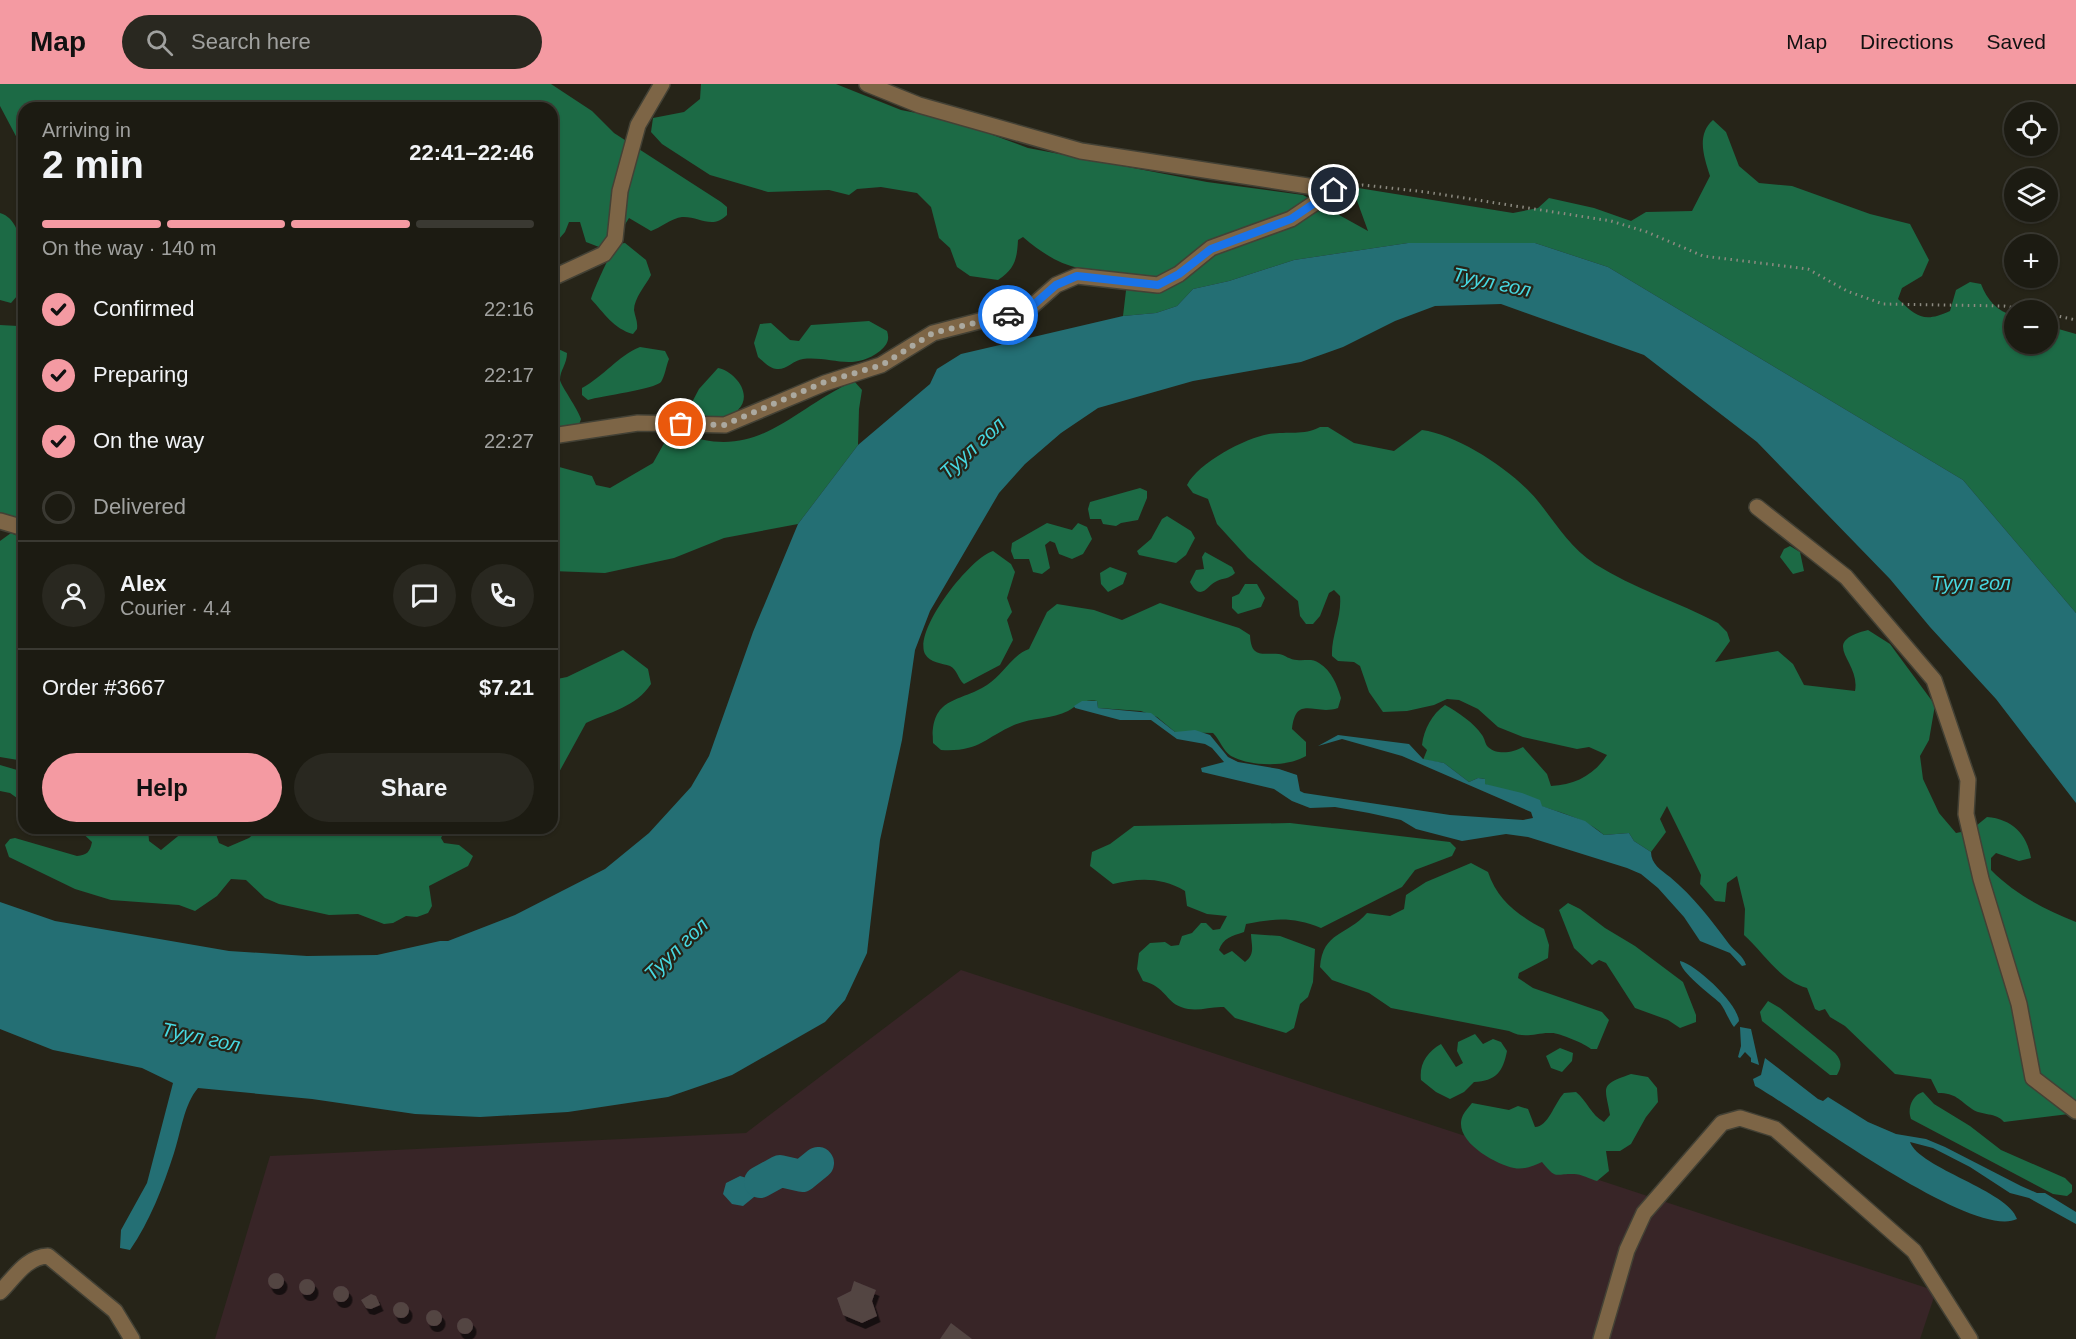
<!DOCTYPE html>
<html lang="en">
<head>
<meta charset="utf-8">
<style>
	:root { --surface:#1c1b12; --page:#292820; --text:#f1f3f6; --muted:#a0a19f; --line:#3a3932; --accent:#f49aa2 }
	body { margin:0; font-family:Arial,sans-serif; background:var(--page); color:var(--text); height:100vh; display:flex; flex-direction:column; font-size:22px; white-space:nowrap }
	* { box-sizing:border-box; margin:0 }
	p { font-size:20px; color:var(--muted) }
	.icon { flex:none; width:33px; height:33px; fill:none; stroke:currentColor; stroke-width:2; stroke-linecap:round; stroke-linejoin:round }
	.map { position:relative; flex:1; overflow:hidden }
	.sheet { position:absolute; left:18px; top:18px; width:540px; height:732px; display:flex; flex-direction:column; background:var(--surface); border-radius:18px; box-shadow:0 2px 4px #0004,0 0 0 2px var(--line) }
	.sheet>* { flex:none }
	.tools { position:absolute; left:2004px; top:18px; display:grid; gap:12px }
	.tools a { display:grid; place-items:center; width:54px; height:54px; border-radius:50%; background:var(--surface); box-shadow:0 2px 4px #0004,0 0 0 2px var(--line); font-size:30px }
	.pin { position:absolute; display:grid; place-items:center; width:51px; height:51px; color:#fff; margin:-26px; border:3px solid #fff; border-radius:50%; box-shadow:0 2px 6px #0007 }
	.courier { position:absolute; display:grid; place-items:center; width:60px; height:60px; margin:-30px; border:4px solid #1a73e8; border-radius:50%; background:#fff; color:#222; box-shadow:0 2px 8px #0007 }
	.summary em { font-style:normal; font-weight:700 }
	.summary div { display:flex; flex-direction:column-reverse }
	.summary { display:flex; align-items:center; justify-content:space-between; height:102px; padding:0 24px }
	h1 { font-size:39px; font-weight:700; line-height:45px }
	.bar { display:grid; grid-template-columns:repeat(4,1fr); gap:9px 6px; align-content:center; height:72px; padding:0 24px }
	.bar i { height:8px; border-radius:4px; background:var(--line) }
	.bar .on { background:var(--accent) }
	.bar p { grid-column:span 4 }
	.line { display:flex; align-items:center; gap:15px; padding:0 24px; border-top:2px solid var(--line) }
	.line div { flex:1 }
	.round { display:grid; place-items:center; flex:none; width:63px; height:63px; border-radius:32px; background:var(--page) }
	ol { padding:0 24px; list-style:none }
	li { display:flex; align-items:center; gap:18px; height:66px }
	li p { margin-inline-start:auto }
	li .icon { padding:6px; border-radius:50%; background:var(--accent); color:#111; stroke-width:4 }
	li:last-child { color:var(--muted) }
	li i { width:33px; height:33px; border:3px solid var(--line); border-radius:50% }
	.action { display:flex; gap:12px; margin-top:auto; padding:12px 24px }
	.action a { flex:1; height:69px; border-radius:36px; background:var(--accent); color:#111; font-size:24px; font-weight:700; line-height:69px; text-align:center }
	.action a+a { background:var(--page); color:var(--text) }
	header { display:flex; align-items:center; gap:36px; box-sizing:border-box; height:84px; padding:0 30px; background:var(--accent); color:#111 }
	header strong { font-size:28px }
	nav { display:flex; gap:33px; margin-inline-start:auto; font-size:21px }
	.search { width:420px; height:54px; background:var(--page); display:flex; align-items:center; gap:15px; box-sizing:border-box; padding:0 21px; border-radius:33px; color:var(--muted); font-size:22px }
	.map>svg:first-child { display:block }
</style>
</head>
<body>
<header>
<strong>Map</strong>
<div class="search"><svg class="icon" aria-label="search" viewBox="0 0 24 24"><circle cx="10" cy="10" r="6"/><path d="M15 15l6 6"/></svg>Search here</div>
<nav><a>Map</a><a>Directions</a><a>Saved</a></nav>
</header>
<div class="map">
<svg width="2076" height="1255" viewBox="0 0 2076 1255">
	<defs>
		<filter id="shadow"><feDropShadow dx="3.5" dy="6" stdDeviation="0" flood-color="#0009"/></filter>
	</defs>
	<rect width="100%" height="100%" fill="#262418"/>
	<path fill="#382527" d="M961 886 1936 1207 1920 1255H215L270 1072 746 1049Z"/>
	<path fill="#1c6a45" d="M0 0H551L592 27 614 49 721 118 727 123V131C712 146 699 132 682 133 672 134 660 144 651 147L629 134 624 142 599 163 586 158 580 138H569L565 148 552 163V24H24V114L19 103 18 56 0 22Z
		M701 0H836L901 26 952 36 1028 64 1207 98 1303 111 1368 147 1352 103 1513 129 1538 124 1549 114 1594 124 1631 137 1646 128 1692 127 1710 92C1704 73 1696 51 1713 36L1726 48 1739 82 1759 99 1792 102 1870 130 1910 140 1929 176 1922 192 1902 204 1898 215C1917 233 1924 239 1950 227L1956 206 1970 198 1981 200C1987 216 1997 227 2014 232V260H2048V242L2076 250V529L1963 396 1608 183 1535 159H1408L1294 176 1229 197 1193 205 1177 222 1156 229 1123 232 1127 198 1123 188C1078 188 1057 182 1023 153L1018 156C1017 175 1015 185 998 196L970 192 957 183 950 164 939 154 931 123 917 109 881 103 857 105 849 111 829 106 768 108 710 91 662 60 651 48 653 34 684 28 700 15Z
		M0 129C25 136 24 182 24 204L11 219 0 216Z
		M625 159 646 176 651 191C646 201 634 214 634 226 635 233 638 237 637 245L633 250C614 245 604 229 591 215 593 207 612 165 617 160Z
		M869 237 887 247C890 256 887 261 880 267 852 288 833 272 803 275 794 276 786 286 777 285 770 285 763 277 758 273L754 259 760 240 771 239 790 256 799 257 811 241Z
		M0 241 18 242 24 248V441L0 437Z
		M640 263 665 267 669 275C666 282 665 292 661 298 655 305 601 312 588 316L582 311V304C604 292 618 272 640 263Z
		M556 264 567 269C567 280 560 286 560 296 561 302 578 325 581 335L578 344 552 346V265Z
		M718 284C734 287 754 310 738 326 726 336 706 333 692 332L689 324 699 305Z
		M854 297 862 306 859 325 858 361 798 440 724 454 674 474 605 489 552 487V381L592 392 596 401 610 404 653 379 667 354 680 349C758 379 790 326 854 297Z
		M1320 343H1328L1354 359 1394 367 1422 346C1459 351 1513 387 1537 416 1556 439 1569 463 1595 480 1633 504 1678 518 1718 539L1727 548 1730 557 1715 578 1778 567 1793 580 1804 601 1855 607C1861 576 1817 559 1868 546L1890 560 1935 621 1929 656 1920 672 1923 695 1939 729 1956 749 1971 746 1987 733C2012 735 2027 750 2031 774L2019 777 1996 769 1991 774V786C2016 811 2044 825 2076 838V1032L2069 1030 2004 1038C1996 1028 1982 1032 1972 1025 1959 1016 1956 1009 1938 1009L1931 995 1895 990 1845 942 1830 933 1825 925 1819 927 1815 925 1807 904C1779 896 1765 870 1744 851L1745 825 1737 792 1727 799 1725 818 1715 817 1700 800 1701 791 1667 722 1660 735 1666 748 1651 768 1634 757 1629 749 1604 751C1585 734 1564 730 1541 722 1522 714 1504 706 1484 700L1485 695 1478 694 1469 698 1444 679 1423 676 1427 666 1422 661C1424 645 1432 630 1445 621 1458 628 1474 639 1482 651 1485 655 1485 660 1488 663 1498 672 1514 668 1523 663L1547 690 1551 702C1575 701 1594 691 1607 671L1589 663 1577 665 1523 653 1498 643 1478 625 1459 616 1447 615 1434 621 1407 627 1383 628 1369 608 1360 582 1354 578 1338 577 1332 572C1331 552 1342 533 1340 512L1334 506 1329 509 1320 532 1313 540H1306L1300 532 1298 517 1248 474 1217 440 1208 415 1193 409 1187 401C1198 379 1245 354 1269 350 1287 347 1303 352 1320 343Z
		M1140 404 1147 407V414L1138 436 1121 439 1116 442 1103 440 1101 435H1090L1088 425 1090 418Z
		M1167 432 1191 447 1195 454 1186 471 1176 479 1139 471 1137 467 1151 455 1162 435Z
		M1047 439 1072 446 1078 439 1087 443 1092 455 1083 470 1072 475 1059 470 1055 459 1050 457 1045 461 1050 484 1042 490 1033 488 1029 475H1014L1011 467 1012 459Z
		M11 449 24 455V677L0 673V457Z
		M1790 462 1800 468 1804 487 1793 490 1780 473 1784 465Z
		M993 467 1011 480 1015 488 1007 514 1012 528 1007 536 1013 556 1000 581 964 600C958 595 957 585 950 582 942 579 930 579 925 570 913 546 971 473 993 467Z
		M1205 468 1232 483 1235 489C1229 495 1223 494 1217 497 1207 501 1201 519 1190 498L1196 486 1204 485 1202 473Z
		M1110 483 1127 489 1123 500 1108 508 1101 500 1100 489Z
		M1245 500H1257L1265 514 1261 523 1238 530 1232 524V513L1239 510Z
		M1160 519 1239 544 1250 551C1251 576 1264 568 1279 570 1285 571 1290 576 1297 576 1305 577 1312 574 1319 579 1332 587 1337 601 1341 614L1338 624C1315 632 1296 610 1292 645L1306 658V672C1288 683 1251 683 1231 672 1223 667 1220 656 1213 649L1175 648 1157 633 1141 627 1098 624 1097 617C1082 615 1079 621 1068 627 1052 635 1030 634 1014 641 983 655 979 668 941 666L933 659C930 612 959 619 987 601 1003 591 1012 571 1029 565L1047 528 1057 520 1094 526 1122 536Z
		M623 566 648 585 651 600C636 623 610 628 586 639L552 701V596L567 593Z
		M0 681 24 688V719L10 709 0 707Z
		M1290 739 1450 758 1456 764 1452 772 1415 786 1402 803 1321 844C1293 833 1276 834 1246 840L1244 848C1232 852 1223 854 1219 866L1224 871 1232 867 1245 878C1256 870 1251 860 1251 850L1280 852 1315 865 1313 898 1308 913 1300 920 1294 944 1286 949 1235 934 1224 923C1209 922 1197 929 1181 923 1165 917 1166 903 1143 897L1137 885 1139 869 1150 859 1165 858 1171 862 1179 861 1182 852 1192 849 1201 839H1206L1213 846 1220 845 1227 832 1207 830 1187 822 1185 807C1161 793 1139 794 1113 800L1090 782 1092 768 1110 760 1134 742Z
		M77 744H148L149 757 161 766 188 744H214L219 759 228 763 249 754 260 744H446L441 754 444 759 459 761 473 772 468 782 429 802 432 822 428 829 417 833 406 832 393 839 384 840 358 830 329 831 279 820 265 814 246 796 231 795 217 812 195 827 179 821 111 816 75 805 9 773 5 761 10 755 15 754 77 772C87 771 90 768 92 758Z
		M1471 779 1488 788C1497 816 1519 832 1544 845L1549 861 1548 874 1519 889 1518 894 1533 904 1602 928 1609 936 1597 965H1591C1586 960 1559 949 1552 949 1535 948 1526 956 1509 947L1391 924 1369 909 1332 896 1320 883C1323 847 1347 852 1367 829L1390 832 1404 825 1406 811 1426 798Z
		M1568 819 1580 825 1605 844 1635 862 1683 898 1696 931V938L1680 944 1668 936 1635 924 1606 879 1599 876 1592 881 1574 864 1559 826Z
		M1768 917 1780 924 1835 969C1842 977 1842 982 1837 991H1830L1762 937 1760 928Z
		M1475 950 1483 960 1493 955 1501 958 1507 967C1503 988 1496 997 1474 998L1464 1008 1450 1015 1436 1008 1421 996C1419 980 1427 968 1441 960L1456 983 1463 979 1457 967 1458 958Z
		M1560 964 1573 969 1572 977 1562 988 1551 984 1546 972Z
		M1631 990 1648 993 1657 1004 1658 1018 1646 1033 1631 1060 1620 1067H1606L1609 1087 1597 1097C1590 1095 1581 1090 1574 1090 1553 1089 1558 1097 1542 1078 1533 1082 1524 1086 1514 1084 1495 1080 1451 1056 1463 1031 1465 1027 1469 1023 1472 1019L1509 1026 1518 1022 1528 1025 1535 1043C1548 1043 1554 1020 1564 1009L1576 1008C1587 1017 1591 1031 1604 1038L1610 1031C1605 1002 1599 1001 1631 990Z
		M1923 1008 1934 1020 1970 1042 2001 1066 2065 1094 2072 1101V1108L2067 1112 2053 1110 1911 1035C1907 1025 1912 1011 1923 1008Z"/>
	<path fill="#246f74" d="M1408 159H1535L1608 183 1963 396 2076 529V719L1996 615 1930 543 1890 495 1757 358 1644 271 1501 220 1435 222 1395 237 1343 263 1301 278 1193 297 1098 324 1061 349 1025 380 999 409 930 527 915 566 902 656 880 756 867 869 845 916 825 938 732 991 668 1013 568 1028 480 1033 415 1030 312 1015 198 1004C184 1020 181 1048 174 1069 163 1103 150 1137 130 1166L120 1164 121 1146 147 1099 173 999 142 984 53 966 0 945V818L55 837 229 867 307 872 377 871 440 857H448L515 831 605 785 649 749 691 703 709 672 753 548 798 440 858 361 930 300 937 285 961 270 1123 232 1156 229 1177 222 1193 205 1229 197 1294 176Z
		M1082 617H1097L1098 624 1151 629 1175 648 1195 646 1210 651 1228 673 1238 678 1279 685 1297 691 1300 707 1304 709 1450 731 1523 736 1533 734 1531 728 1402 672 1342 655 1318 662 1338 651 1409 660 1423 675 1444 679 1469 698 1478 694 1485 695V700L1522 709 1540 716 1542 722 1585 737 1604 751 1629 749 1634 757 1651 768C1651 780 1661 786 1670 793 1694 813 1711 836 1729 860 1735 868 1743 871 1746 881L1742 882 1730 869 1700 857 1684 833 1658 804 1641 790 1627 784 1528 753 1506 750 1462 757 1416 745 1401 736 1369 729 1335 723 1310 724 1292 717 1274 705 1202 688 1201 684 1224 678 1212 664 1205 660 1177 655 1151 636H1120L1075 624 1074 622Z
		M1680 877C1697 881 1738 920 1739 937L1734 943C1729 937 1725 925 1720 919 1710 910 1680 888 1680 877Z
		M1740 943 1751 945 1759 981 1751 978V974L1745 968 1740 974 1738 973 1741 962Z
		M1765 974 1818 1015 1823 1017 1828 1013 1868 1038 1896 1050 1926 1055 1945 1063 2021 1102 2037 1109H2045L2076 1128V1140L2029 1114 2010 1109 1970 1083 1933 1064 1910 1058C1919 1084 2009 1107 2017 1135 1973 1157 1799 1026 1755 1002L1753 995 1761 991Z
		M740 1092 760 1098 754 1113 743 1122 732 1120 723 1110 726 1099Z"/>
	<g fill="none" stroke-linecap="round" stroke-linejoin="round">
		<path stroke="#246f74" stroke-width="32" d="M760 1098 780 1087 802 1092 818 1079"/>
	</g>
	<path fill="#534443" filter="url(#shadow)" d="M268 1197a8 8 0 1 1 16 0a8 8 0 1 1-16 0Z
		M299 1203a8 8 0 1 1 16 0a8 8 0 1 1-16 0Z
		M854 1197 876 1206 872 1217 877 1232 862 1239 843 1231 837 1214 851 1207Z
		M333 1210a8 8 0 1 1 16 0a8 8 0 1 1-16 0Z
		M371 1210 376 1212 380 1221 371 1225 366 1224 361 1216Z
		M393 1226a8 8 0 1 1 16 0a8 8 0 1 1-16 0Z
		M426 1234a8 8 0 1 1 16 0a8 8 0 1 1-16 0Z
		M457 1242a8 8 0 1 1 16 0a8 8 0 1 1-16 0Z
		M951 1239 972 1255H940Z"/>
	<g fill="none" stroke-linecap="round" stroke-linejoin="round">
		<g stroke="#434135" stroke-width="18">
			<path id="minor" d="M867 0 919 21 1081 67 1334 106
				M552 194 604 170 615 155 620 107 638 41 662 0
				M552 352 638 339 725 341 825 299 881 281 933 249 1030 224 1056 201 1077 192 1158 201 1179 190 1211 164 1291 135 1334 106
				M1757 423 1846 493 1934 596 1968 696 1966 730 1981 795 2019 920 2033 994 2076 1027
				M0 437 24 444
				M0 1208C15 1193 26 1173 48 1172L115 1227 132 1255
				M1601 1255 1627 1166 1644 1129 1722 1039 1740 1034 1775 1045 1914 1167 1970 1255"/>
		</g>
		<path stroke="#8c8a80" stroke-width="3" stroke-dasharray="1.5 4.5" stroke-linecap="butt" d="M1350 103 1363 101 1426 108 1611 137 1647 148 1703 172 1808 185 1847 207 1883 220 2004 222 2028 226
			M2048 230 2076 236"/>
		<use href="#minor" stroke="#7d6546" stroke-width="15"/>
	</g>
	<g fill="none" stroke-linecap="round" stroke-linejoin="round">
		<path stroke="#aba9a0" stroke-width="6" stroke-dasharray="0 10.8" d="M681 340 724 341 825 298 882 281 933 249 1008 231"/>
		<path stroke="#1a73e8" stroke-width="8" d="M1008 231 1030 224 1056 201 1077 192 1158 201 1179 190 1211 165 1291 135 1334 106"/>
	</g>
	<g text-anchor="middle" stroke-width="4.5" stroke-linejoin="round" paint-order="stroke">
		<g font-size="20" font-style="italic" fill="#47d8e1" stroke="#262418">
			<text transform="translate(1492 198) rotate(12)" y="7">Туул гол</text>
			<text transform="translate(972 364) rotate(-43)" y="7">Туул гол</text>
			<text x="1971" y="506">Туул гол</text>
			<text transform="translate(676 865) rotate(-44)" y="7">Туул гол</text>
			<text transform="translate(201 953) rotate(12)" y="7">Туул гол</text>
		</g>
	</g>
</svg>
<div class="tools">
<a><svg class="icon" aria-label="locate" viewBox="0 0 24 24"><circle cx="12" cy="12" r="6"/><path d="M12 2v4M12 18v4M2 12h4M18 12h4"/></svg></a>
<a><svg class="icon" aria-label="layers" viewBox="0 0 24 24"><path d="M12 4l9 5-9 5-9-5zM3 14l9 5 9-5"/></svg></a>
<a>+</a>
<a>−</a>
</div>
<div class="pin" style="left:681px;top:340px;background:#ea580c"><svg class="icon" aria-label="bag" viewBox="0 0 24 24"><path d="M5 8h14l-1 12H6zM9 8a3 3 0 0 1 6 0"/></svg></div>
<div class="pin" style="left:1334px;top:106px;background:#1f2937"><svg class="icon" aria-label="home" viewBox="0 0 24 24"><path d="M3 11l9-7 9 7M6 9v11h12V9"/></svg></div>
<div class="courier" style="left:1008px;top:231px"><svg class="icon" aria-label="car" viewBox="0 0 24 24"><path d="M5 17H2v-5l4-1 3-4h7l3 4 3 1v5h-3M9 17h6M6 11h13"/><circle cx="7" cy="17" r="2"/><circle cx="17" cy="17" r="2"/></svg></div>
<section class="sheet">
<div class="summary"><div><h1>2 min</h1><p>Arriving in</p></div><em>22:41–22:46</em></div>
<div class="bar"><i class="on"></i><i class="on"></i><i class="on"></i><i></i><p>On the way · 140 m</p></div>
<ol>
<li><svg class="icon" aria-label="check" viewBox="0 0 24 24"><path d="M5 12l5 5 9-10"/></svg>Confirmed<p>22:16</p></li>
<li><svg class="icon" aria-label="check" viewBox="0 0 24 24"><path d="M5 12l5 5 9-10"/></svg>Preparing<p>22:17</p></li>
<li><svg class="icon" aria-label="check" viewBox="0 0 24 24"><path d="M5 12l5 5 9-10"/></svg>On the way<p>22:27</p></li>
<li><i></i>Delivered</li>
</ol>
<div class="line" style="height:108px"><a class="round"><svg class="icon" aria-label="person" viewBox="0 0 24 24"><circle cx="12" cy="8" r="4"/><path d="M4 21q1-7 8-7t8 7"/></svg></a><div><b>Alex</b><p>Courier · 4.4</p></div><a class="round"><svg class="icon" aria-label="chat" viewBox="0 0 24 24"><path d="M4 5h16v11H9l-5 4z"/></svg></a><a class="round"><svg class="icon" aria-label="phone" viewBox="0 0 24 24"><path d="M5 4h4l2 5-3 2q2 4 5 5l2-3 5 2v4C11 20 4 13 5 4z"/></svg></a></div>
<div class="line" style="height:78px"><div>Order #3667</div><b>$7.21</b></div>
<div class="action"><a>Help</a><a>Share</a></div>
</section>
</div>
</body>
</html>
